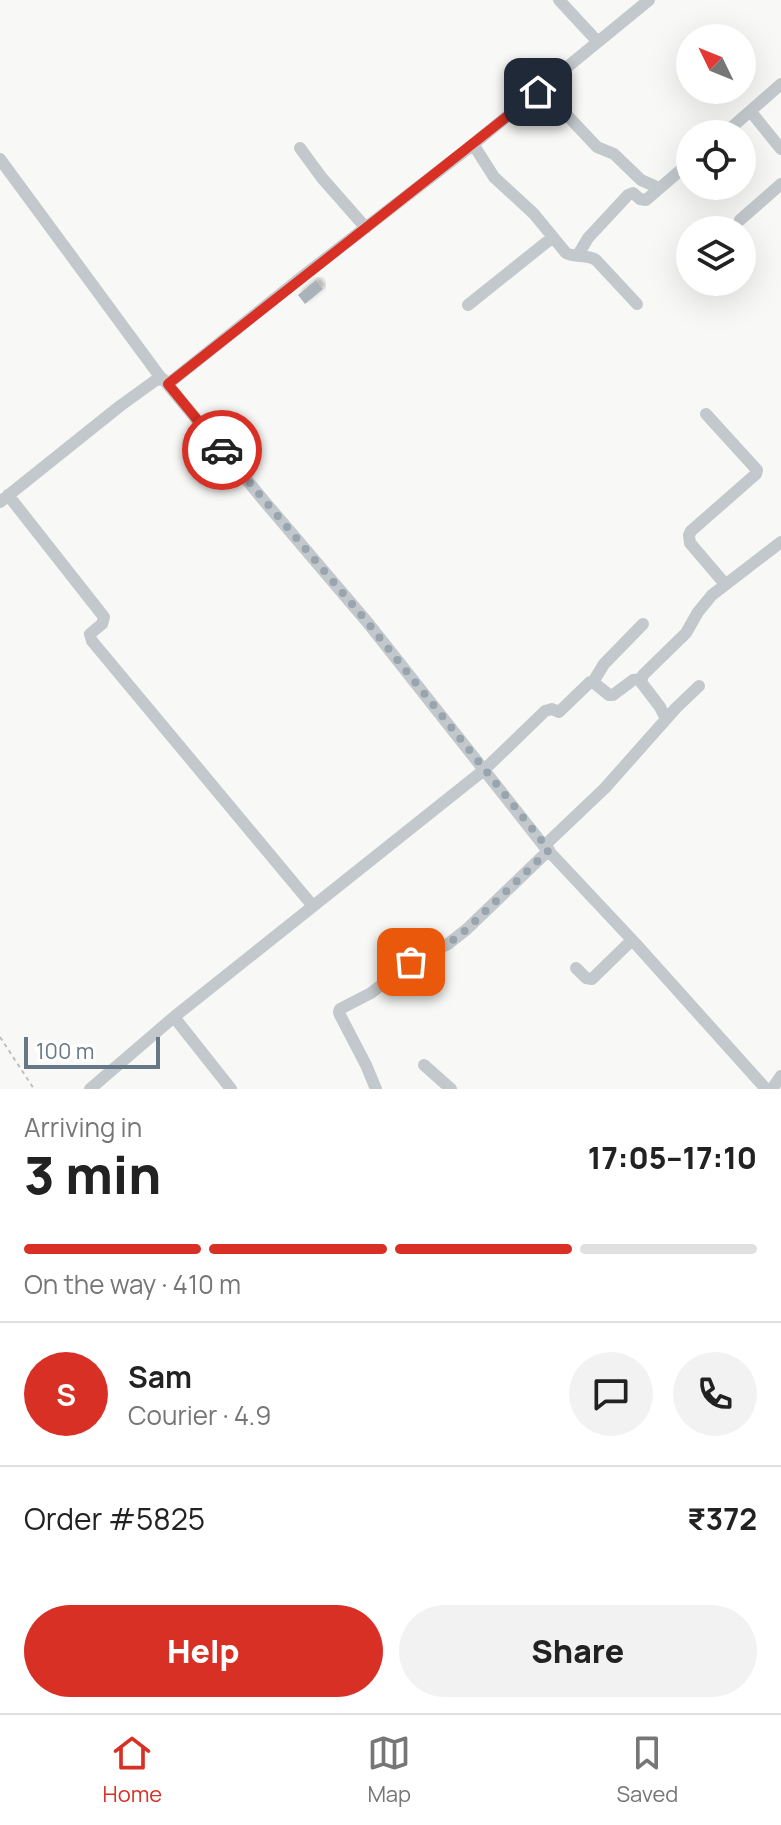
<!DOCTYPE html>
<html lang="en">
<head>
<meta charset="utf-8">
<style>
	:root { --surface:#fff; --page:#f2f2f2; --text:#222; --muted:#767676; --line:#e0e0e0; --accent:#d93025 }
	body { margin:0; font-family:Manrope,sans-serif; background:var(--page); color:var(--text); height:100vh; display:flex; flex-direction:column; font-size:30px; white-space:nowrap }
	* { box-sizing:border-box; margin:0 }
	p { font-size:26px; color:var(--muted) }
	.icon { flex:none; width:44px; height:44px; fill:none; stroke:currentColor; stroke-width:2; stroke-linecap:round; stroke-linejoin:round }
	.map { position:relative; height:1089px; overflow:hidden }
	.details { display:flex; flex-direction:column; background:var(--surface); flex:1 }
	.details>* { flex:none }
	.needle { width:52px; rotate:313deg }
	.tools { position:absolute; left:676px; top:24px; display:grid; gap:16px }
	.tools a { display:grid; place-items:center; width:80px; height:80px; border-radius:50%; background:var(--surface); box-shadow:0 8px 32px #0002; font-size:40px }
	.scale { position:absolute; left:24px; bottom:20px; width:136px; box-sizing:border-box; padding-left:8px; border:4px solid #667888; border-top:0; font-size:22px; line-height:28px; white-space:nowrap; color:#667888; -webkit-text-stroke:6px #fff; paint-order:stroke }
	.pin { position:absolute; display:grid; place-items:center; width:68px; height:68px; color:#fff; margin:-34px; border-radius:16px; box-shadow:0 4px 12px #0006 }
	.courier { position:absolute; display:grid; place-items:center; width:80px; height:80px; margin:-40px; border:6px solid #d93025; border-radius:50%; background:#fff; color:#222; box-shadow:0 2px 10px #0007 }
	.overview em { font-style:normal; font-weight:800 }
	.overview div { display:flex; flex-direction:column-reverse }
	.overview { display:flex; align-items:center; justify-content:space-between; height:136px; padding:0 24px }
	h1 { font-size:52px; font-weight:800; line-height:60px }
	.bar { display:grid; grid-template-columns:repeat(4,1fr); gap:12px 8px; align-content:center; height:96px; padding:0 24px }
	.bar i { height:10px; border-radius:6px; background:var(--line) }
	.bar .current { background:var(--accent) }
	.bar p { grid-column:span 4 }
	.line { display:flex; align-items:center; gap:20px; padding:0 24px; border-top:2px solid var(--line) }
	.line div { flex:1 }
	.round { display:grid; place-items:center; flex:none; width:84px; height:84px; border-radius:42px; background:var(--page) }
	.primary-button { display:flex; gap:16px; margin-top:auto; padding:16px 24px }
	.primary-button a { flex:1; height:92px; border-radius:48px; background:var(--accent); color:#fff; font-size:32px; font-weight:800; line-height:92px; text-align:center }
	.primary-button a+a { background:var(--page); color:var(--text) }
	.tab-bar { display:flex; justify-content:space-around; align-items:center; height:112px; border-top:2px solid var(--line); background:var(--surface); font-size:22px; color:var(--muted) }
	.tab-bar a { display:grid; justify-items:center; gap:4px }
	.tab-bar .current { color:var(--accent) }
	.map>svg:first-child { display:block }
</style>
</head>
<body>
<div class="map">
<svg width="781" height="1089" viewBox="0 0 781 1089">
	<defs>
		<filter id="shadow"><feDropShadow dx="3.5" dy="-3.5" stdDeviation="2" flood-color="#0004"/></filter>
	</defs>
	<rect width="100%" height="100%" fill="#f8f9f6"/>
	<path fill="#aab3b9" filter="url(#shadow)" d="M316 280 323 289 305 304 298 295Z"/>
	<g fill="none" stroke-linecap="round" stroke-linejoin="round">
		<path stroke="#bdc0c3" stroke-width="2" stroke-dasharray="4 4" stroke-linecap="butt" d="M0 1037 34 1089"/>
		<path stroke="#c3c8cc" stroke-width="12" d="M559 0 597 41
			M538 92 546 100 565 113 597 147 614 154 641 180 659 188
			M751 112 781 149
			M724 134 781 84
			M473 144 494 177 534 214 566 253C575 258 587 254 596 260L637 304
			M300 148 322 178 366 228
			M0 159 161 378
			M740 220 781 184
			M578 255 588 238 628 195 633 193 640 199 646 200 690 162
			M468 305 553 237
			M168 384 303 276 466 150 649 0
			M706 414 757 470 756 474 691 531 689 535 690 543 725 584
			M8 495 104 617 102 624 90 634 92 641 312 905
			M0 502 120 406 156 380 163 379 265 502 368 623 544 846 635 943 766 1089
			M593 682 604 664 643 624
			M666 719 660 707 641 682 643 675 686 633 698 612 712 595 781 542
			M544 846 605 788 676 708 699 686
			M576 968 586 978 592 979 632 940
			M174 1017 231 1089
			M424 1065 451 1089
			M90 1089 174 1017 484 770 545 711 552 709 559 712 590 682H593L609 695H613L633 680 641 679
			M376 1089 366 1065 340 1015 339 1012 340 1009 371 993 411 962 448 944 467 929 549 850
			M772 1089 781 1076"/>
	</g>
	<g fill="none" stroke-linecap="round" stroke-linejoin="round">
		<path stroke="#99a5ae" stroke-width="8" stroke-dasharray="0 14.4" d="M222 450 368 623 549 850 467 929 448 944 411 962"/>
		<path stroke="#d93025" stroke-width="10" d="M222 450 168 384 538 92"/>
	</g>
</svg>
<div class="tools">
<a><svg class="needle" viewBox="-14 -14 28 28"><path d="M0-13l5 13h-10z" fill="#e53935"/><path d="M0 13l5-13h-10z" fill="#767676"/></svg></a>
<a><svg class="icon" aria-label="locate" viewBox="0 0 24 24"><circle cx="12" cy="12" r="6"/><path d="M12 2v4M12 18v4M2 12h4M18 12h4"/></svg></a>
<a><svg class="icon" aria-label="layers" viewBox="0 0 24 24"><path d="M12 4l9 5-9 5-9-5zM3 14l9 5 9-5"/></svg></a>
</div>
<div class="scale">100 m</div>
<div class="pin" style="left:411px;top:962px;background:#ea580c"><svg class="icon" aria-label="bag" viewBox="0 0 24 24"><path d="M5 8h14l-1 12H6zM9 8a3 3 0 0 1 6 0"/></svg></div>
<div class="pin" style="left:538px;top:92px;background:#1f2937"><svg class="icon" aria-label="home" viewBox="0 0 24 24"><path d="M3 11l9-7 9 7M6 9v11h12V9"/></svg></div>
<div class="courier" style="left:222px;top:450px"><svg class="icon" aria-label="car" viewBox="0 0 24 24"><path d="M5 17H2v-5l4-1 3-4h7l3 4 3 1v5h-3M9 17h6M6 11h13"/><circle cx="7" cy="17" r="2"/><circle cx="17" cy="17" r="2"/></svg></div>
</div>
<section class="details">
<div class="overview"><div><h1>3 min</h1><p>Arriving in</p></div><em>17:05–17:10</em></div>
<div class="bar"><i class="current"></i><i class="current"></i><i class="current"></i><i></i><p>On the way · 410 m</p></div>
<div class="line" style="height:144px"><b class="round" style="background:var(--accent);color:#fff">S</b><div><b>Sam</b><p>Courier · 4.9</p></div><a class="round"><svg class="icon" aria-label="chat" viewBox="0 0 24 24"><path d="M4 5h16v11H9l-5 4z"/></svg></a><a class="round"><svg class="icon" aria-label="phone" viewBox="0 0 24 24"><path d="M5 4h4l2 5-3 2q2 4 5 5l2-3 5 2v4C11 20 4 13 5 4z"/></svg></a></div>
<div class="line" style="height:104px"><div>Order #5825</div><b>₹372</b></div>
<div class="primary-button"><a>Help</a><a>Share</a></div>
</section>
<nav class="tab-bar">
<a class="current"><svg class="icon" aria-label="home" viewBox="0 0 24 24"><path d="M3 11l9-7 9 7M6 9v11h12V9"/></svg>Home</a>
<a><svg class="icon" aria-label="map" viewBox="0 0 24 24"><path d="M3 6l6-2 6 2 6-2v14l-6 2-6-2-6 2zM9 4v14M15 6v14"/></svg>Map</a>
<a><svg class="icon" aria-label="saved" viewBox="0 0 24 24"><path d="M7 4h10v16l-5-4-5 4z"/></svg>Saved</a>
</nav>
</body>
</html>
